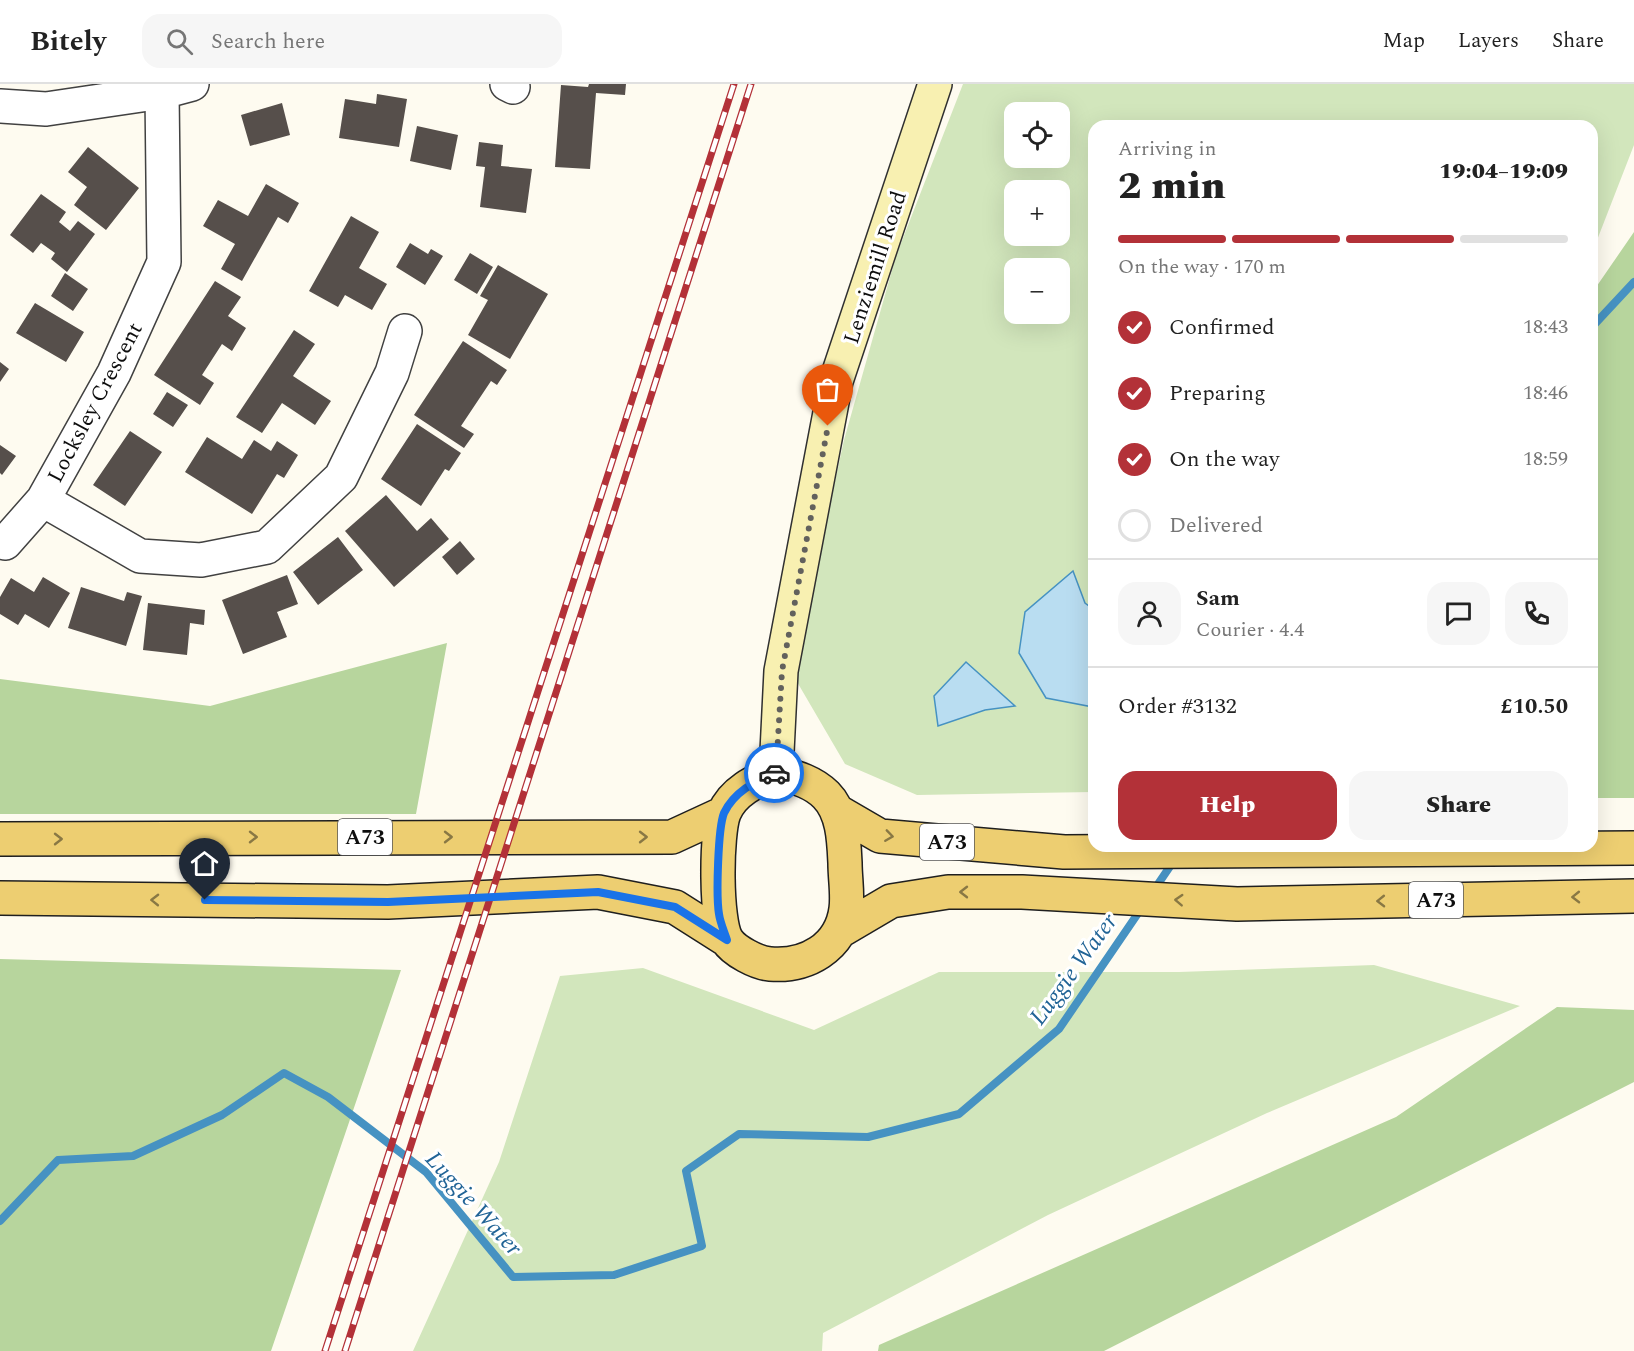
<!DOCTYPE html>
<html lang="en">
<head>
<meta charset="utf-8">
<style>
	:root { --surface:#fff; --page:#f6f6f6; --text:#222; --muted:#767676; --line:#e0e0e0; --accent:#b33138 }
	body { margin:0; font-family:Spectral,serif; background:var(--page); color:var(--text); height:100vh; display:flex; flex-direction:column; font-size:22px; white-space:nowrap }
	* { box-sizing:border-box; margin:0 }
	p { font-size:20px; color:var(--muted) }
	.icon { flex:none; width:33px; height:33px; fill:none; stroke:currentColor; stroke-width:2; stroke-linecap:round; stroke-linejoin:round }
	.map { position:relative; flex:1; overflow:hidden }
	.details { position:absolute; left:1088px; top:36px; width:510px; height:732px; display:flex; flex-direction:column; background:var(--surface); border-radius:18px; box-shadow:0 6px 24px #0002 }
	.details>* { flex:none }
	.tools { position:absolute; left:1004px; top:18px; display:grid; gap:12px }
	.tools a { display:grid; place-items:center; width:66px; height:66px; border-radius:12px; background:var(--surface); box-shadow:0 6px 24px #0002; font-size:30px }
	.pin { position:absolute; display:grid; place-items:center; width:51px; height:51px; color:#fff; margin:-62px -26px; border-radius:50% 50% 50% 0; rotate:-45deg; box-shadow:0 0 6px #0007 }
	.pin .icon { rotate:45deg }
	.courier { position:absolute; display:grid; place-items:center; width:60px; height:60px; margin:-30px; border:4px solid #1a73e8; border-radius:50%; background:#fff; color:#222; box-shadow:0 2px 8px #0007 }
	.headline em { font-style:normal; font-weight:800 }
	.headline div { display:flex; flex-direction:column-reverse }
	.headline { display:flex; align-items:center; justify-content:space-between; height:102px; padding:0 30px }
	h1 { font-size:39px; font-weight:800; line-height:45px }
	.bar { display:grid; grid-template-columns:repeat(4,1fr); gap:9px 6px; align-content:center; height:72px; padding:0 30px }
	.bar i { height:8px; border-radius:4px; background:var(--line) }
	.bar .selected { background:var(--accent) }
	.bar p { grid-column:span 4 }
	.line { display:flex; align-items:center; gap:15px; padding:0 30px; border-top:2px solid var(--line) }
	.line div { flex:1 }
	.round { display:grid; place-items:center; flex:none; width:63px; height:63px; border-radius:18px; background:var(--page) }
	ol { padding:0 30px; list-style:none }
	li { display:flex; align-items:center; gap:18px; height:66px }
	li p { margin-inline-start:auto }
	li .icon { padding:6px; border-radius:50%; background:var(--accent); color:#fff; stroke-width:4 }
	li:last-child { color:var(--muted) }
	li i { width:33px; height:33px; border:3px solid var(--line); border-radius:50% }
	.cta { display:flex; gap:12px; margin-top:auto; padding:12px 30px }
	.cta a { flex:1; height:69px; border-radius:18px; background:var(--accent); color:#fff; font-size:24px; font-weight:800; line-height:69px; text-align:center }
	.cta a+a { background:var(--page); color:var(--text) }
	header { display:flex; align-items:center; gap:36px; box-sizing:border-box; height:84px; padding:0 30px; background:var(--surface); border-bottom:2px solid var(--line) }
	header strong { font-size:28px }
	nav { display:flex; gap:33px; margin-inline-start:auto; font-size:21px }
	.search { width:420px; height:54px; background:var(--page); display:flex; align-items:center; gap:15px; box-sizing:border-box; padding:0 21px; border-radius:18px; color:var(--muted); font-size:22px }
	.map>svg:first-child { display:block }
</style>
</head>
<body>
<header>
<strong>Bitely</strong>
<div class="search"><svg class="icon" aria-label="search" viewBox="0 0 24 24"><circle cx="10" cy="10" r="6"/><path d="M15 15l6 6"/></svg>Search here</div>
<nav><a>Map</a><a>Layers</a><a>Share</a></nav>
</header>
<div class="map">
<svg width="1634" height="1267" viewBox="0 0 1634 1267">
	<rect width="100%" height="100%" fill="#fefbf0"/>
	<path fill="#d2e6bc" fill-rule="evenodd" d="M963 0H1634V61L1592 169V42H1094L1093 708 917 711 845 680 793 591 844 356 896 172ZM1014 28H1059V74H1014ZM1014 106H1059V152H1014ZM1014 184H1059V230H1014Z
		M1374 881 1520 922 1267 1029 1048 1131 823 1249 822 1267H413L499 1078 560 892 643 884 814 946 939 888H1179Z"/>
	<path fill="#b7d59d" d="M1634 148V714H1592V209Z
		M447 559 416 730H0V595L210 622Z
		M0 875 401 886 271 1267H0Z
		M1557 923 1634 926V998L1104 1267H878L879 1261 1396 1033Z"/>
	<path fill="#b9ddf1" stroke="#4692c2" stroke-width="1.5" d="M1073 487 1085 519 1093 525V623L1046 614 1019 569 1025 528Z
		M966 578 1015 622 985 626 938 642 934 612Z"/>
	<g fill="none" stroke-linecap="round" stroke-linejoin="round">
		<path stroke="#4692c2" stroke-width="8" d="M1592 243 1634 198
			M1154 806 1175 775
			M0 1137 58 1076 133 1072 222 1031 284 989 328 1013 426 1088 513 1193 614 1191 702 1162 686 1087 739 1050 868 1053 959 1030 1059 945 1143 822"/>
	</g>
	<path fill="#564f4b" d="M589 0H626L625 11 596 9 590 85 555 83 561 1 588 3Z
		M377 10 407 15 399 63 339 54 345 15 376 20Z
		M282 19 290 51 250 62 241 31Z
		M417 42 458 51 451 86 410 77Z
		M479 58 503 61 501 82 532 85 526 129 480 123 485 83 476 82Z
		M88 63 139 104 106 146 74 121 87 103 68 88Z
		M266 100 299 119 288 139 278 133 242 197 221 185 235 160 203 142 218 116 248 132Z
		M41 110 66 128 59 138 70 147 78 137 95 150 67 188 51 175 55 169 41 159 33 169 10 151Z
		M351 132 379 148 359 184 387 200 372 226 345 211 338 223 309 207Z
		M410 159 428 170 431 165 443 172 425 201 396 183Z
		M470 169 493 183 477 210 454 196Z
		M498 181 548 210 510 275 468 251 488 216 480 212Z
		M65 189 88 205 73 227 51 212Z
		M215 197 241 213 228 232 246 244 232 267 222 260 202 291 214 299 200 321 154 291Z
		M35 219 84 248 66 278 16 249Z
		M294 246 315 260 293 292 331 317 315 341 282 319 262 349 236 333Z
		M463 257 507 286 497 301 491 297 461 342 474 350 464 364 414 331Z
		M0 278 9 285 0 298Z
		M167 308 188 321 173 343 153 330Z
		M417 340 461 369 449 387 445 385 421 422 381 395Z
		M130 347 162 368 125 422 93 401Z
		M207 353 242 375 254 356 271 367 277 357 298 371 284 394 277 390 252 430 185 388Z
		M0 361 16 372 2 391 0 389Z
		M386 411 417 447 431 434 449 455 394 503 345 447Z
		M338 453 363 486 318 521 293 488Z
		M460 457 475 475 457 491 442 473Z
		M287 491 298 520 277 528 287 553 243 570 222 516Z
		M43 493 70 509 49 544 25 530 18 541 0 530V513L11 494 34 508Z
		M81 503 124 517 127 508 142 512 126 562 68 544Z
		M148 519 205 526 204 541 190 539 187 571 143 566Z"/>
	<g fill="none" stroke-linecap="round" stroke-linejoin="round">
		<g stroke="#414141" stroke-width="36">
			<path id="street" d="M507 0 513 3
				M162 8 164 178 114 289 43 416 140 472 201 476 267 463 341 393 392 289 405 247
				M0 22 46 25 162 8 192 0
				M5 459 43 416"/>
		</g>
		<g stroke="#303030" stroke-width="36">
			<path id="secondary" d="M776 688 781 587 836 297 935 0"/>
		</g>
		<g stroke="#1f1f1f" stroke-width="36">
			<path id="primary" d="M776 688C794 693 812 697 826 711 843 728 844 756 845 779 845 794 848 811 846 825 841 864 806 883 770 880 757 879 734 867 727 856 715 837 716 750 724 729 733 707 756 697 776 688Z
				M837 727 880 752 1064 768 1634 764
				M0 755 672 753 724 729
				M0 814 388 818 598 808 675 823 727 856
				M840 847 891 817 948 808H1022L1237 820 1634 812"/>
		</g>
		<use href="#street" stroke="#fff" stroke-width="33"/>
		<use href="#secondary" stroke="#f8f0b1" stroke-width="33"/>
		<use href="#primary" stroke="#edce71" stroke-width="33"/>
		<g stroke="#b33138" stroke-width="7">
			<path id="rail" d="M325 1267 734 0
				M345 1267 751 0"/>
		</g>
		<use href="#rail" stroke="#fff" stroke-width="4.5" stroke-dasharray="14" stroke-linecap="butt"/>
	</g>
	<defs><path id="oneway-chevron" d="M-2-3.5L2.5 0L-2 3.5" fill="none" stroke-width="1.6" stroke-linecap="round" stroke-linejoin="round" transform="scale(1.5)"/></defs>
	<g stroke="#897844">
		<use href="#oneway-chevron" transform="translate(889 752) rotate(8)"/>
		<use href="#oneway-chevron" transform="translate(253 753)"/>
		<use href="#oneway-chevron" transform="translate(448 753)"/>
		<use href="#oneway-chevron" transform="translate(643 753)"/>
		<use href="#oneway-chevron" transform="translate(58 755)"/>
		<use href="#oneway-chevron" transform="translate(964 808) rotate(-180)"/>
		<use href="#oneway-chevron" transform="translate(1576 813) rotate(179)"/>
		<use href="#oneway-chevron" transform="translate(155 816) rotate(-179)"/>
		<use href="#oneway-chevron" transform="translate(1179 816) rotate(-177)"/>
		<use href="#oneway-chevron" transform="translate(1381 817) rotate(179)"/>
	</g>
	<g fill="none" stroke-linecap="round" stroke-linejoin="round">
		<path stroke="#62615d" stroke-width="6" stroke-dasharray="0 10.8" d="M774 689 776 688 782 587 828 342"/>
		<path stroke="#1a73e8" stroke-width="8" d="M205 816 388 818 598 808 675 823 727 856C724 847 720 838 719 830 716 812 718 744 724 729 734 708 754 698 774 689"/>
	</g>
	<g text-anchor="middle" stroke-width="6" stroke-linejoin="round" paint-order="stroke">
		<g fill="#fff" stroke="#565656" stroke-width="1.5">
			<rect x="338" y="735" width="54" height="36" rx="4.5"/>
			<rect x="920" y="740" width="54" height="36" rx="4.5"/>
			<rect x="1409" y="798" width="54" height="36" rx="4.5"/>
		</g>
		<g font-size="21" font-weight="bold" fill="#0e0e0e">
			<text x="365" y="760">A73</text>
			<text x="947" y="765">A73</text>
			<text x="1436" y="823">A73</text>
		</g>
		<g font-size="22" fill="#0e0e0e" stroke="#fff">
			<text transform="translate(874 183) rotate(-72)" y="8">Lenziemill Road</text>
			<text transform="translate(94 318) rotate(-62)" y="8">Locksley Crescent</text>
		</g>
		<g font-size="24" font-style="italic" fill="#216496" stroke="#fff">
			<text transform="translate(1073 885) rotate(-54)" y="8">Luggie Water</text>
			<text transform="translate(474 1119) rotate(48)" y="8">Luggie Water</text>
		</g>
	</g>
</svg>
<div class="tools">
<a><svg class="icon" aria-label="locate" viewBox="0 0 24 24"><circle cx="12" cy="12" r="6"/><path d="M12 2v4M12 18v4M2 12h4M18 12h4"/></svg></a>
<a>+</a>
<a>−</a>
</div>
<div class="pin" style="left:828px;top:342px;background:#ea580c"><svg class="icon" aria-label="bag" viewBox="0 0 24 24"><path d="M5 8h14l-1 12H6zM9 8a3 3 0 0 1 6 0"/></svg></div>
<div class="pin" style="left:205px;top:816px;background:#1f2937"><svg class="icon" aria-label="home" viewBox="0 0 24 24"><path d="M3 11l9-7 9 7M6 9v11h12V9"/></svg></div>
<div class="courier" style="left:774px;top:689px"><svg class="icon" aria-label="car" viewBox="0 0 24 24"><path d="M5 17H2v-5l4-1 3-4h7l3 4 3 1v5h-3M9 17h6M6 11h13"/><circle cx="7" cy="17" r="2"/><circle cx="17" cy="17" r="2"/></svg></div>
<section class="details">
<div class="headline"><div><h1>2 min</h1><p>Arriving in</p></div><em>19:04–19:09</em></div>
<div class="bar"><i class="selected"></i><i class="selected"></i><i class="selected"></i><i></i><p>On the way · 170 m</p></div>
<ol>
<li><svg class="icon" aria-label="check" viewBox="0 0 24 24"><path d="M5 12l5 5 9-10"/></svg>Confirmed<p>18:43</p></li>
<li><svg class="icon" aria-label="check" viewBox="0 0 24 24"><path d="M5 12l5 5 9-10"/></svg>Preparing<p>18:46</p></li>
<li><svg class="icon" aria-label="check" viewBox="0 0 24 24"><path d="M5 12l5 5 9-10"/></svg>On the way<p>18:59</p></li>
<li><i></i>Delivered</li>
</ol>
<div class="line" style="height:108px"><a class="round"><svg class="icon" aria-label="person" viewBox="0 0 24 24"><circle cx="12" cy="8" r="4"/><path d="M4 21q1-7 8-7t8 7"/></svg></a><div><b>Sam</b><p>Courier · 4.4</p></div><a class="round"><svg class="icon" aria-label="chat" viewBox="0 0 24 24"><path d="M4 5h16v11H9l-5 4z"/></svg></a><a class="round"><svg class="icon" aria-label="phone" viewBox="0 0 24 24"><path d="M5 4h4l2 5-3 2q2 4 5 5l2-3 5 2v4C11 20 4 13 5 4z"/></svg></a></div>
<div class="line" style="height:78px"><div>Order #3132</div><b>£10.50</b></div>
<div class="cta"><a>Help</a><a>Share</a></div>
</section>
</div>
</body>
</html>
